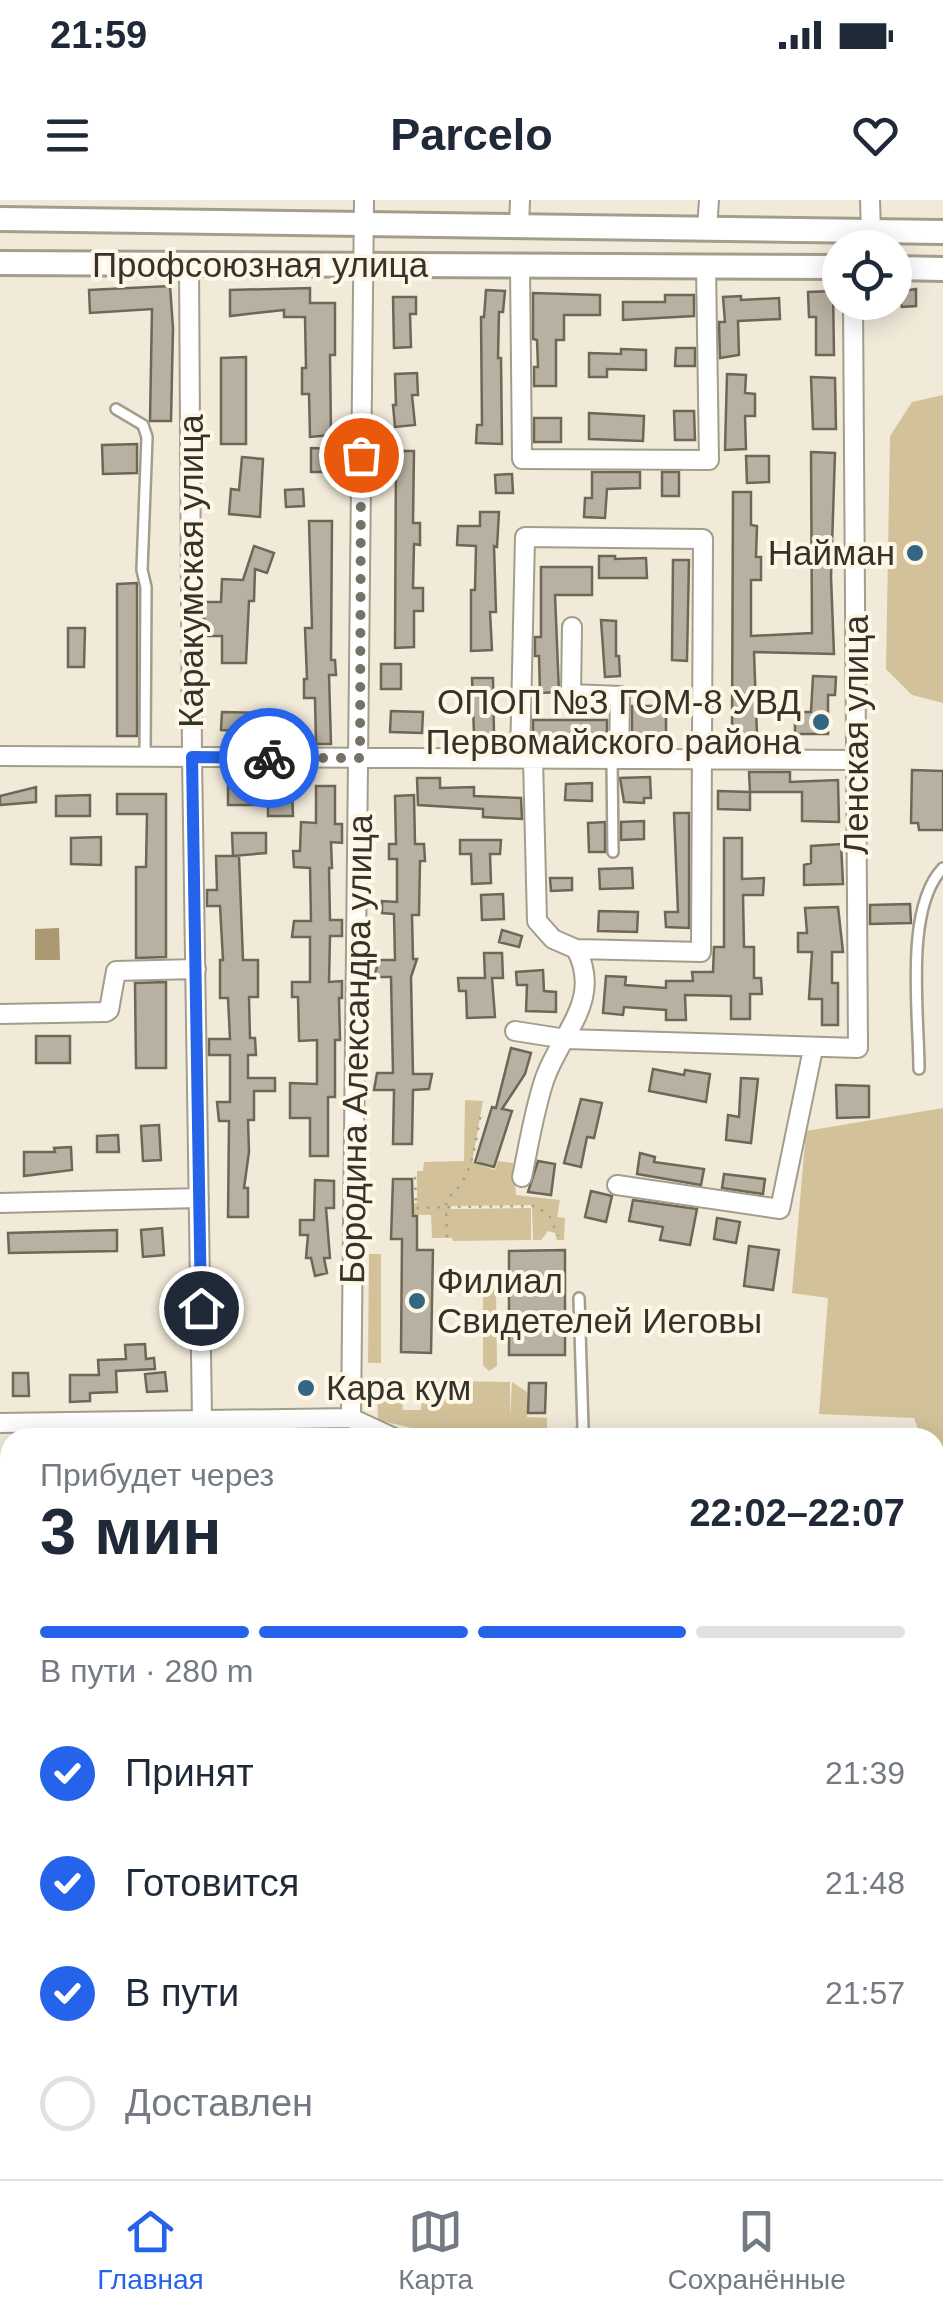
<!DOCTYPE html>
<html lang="ru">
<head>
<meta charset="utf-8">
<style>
	:root { --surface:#fff; --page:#f6f6f7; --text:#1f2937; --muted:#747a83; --line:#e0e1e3; --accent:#2563eb }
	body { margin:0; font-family:Arial,sans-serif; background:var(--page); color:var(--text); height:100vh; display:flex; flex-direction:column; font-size:38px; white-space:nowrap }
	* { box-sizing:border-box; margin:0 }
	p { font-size:32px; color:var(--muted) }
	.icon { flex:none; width:55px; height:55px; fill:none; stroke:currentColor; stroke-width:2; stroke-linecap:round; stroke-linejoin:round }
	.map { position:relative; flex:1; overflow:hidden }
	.side { position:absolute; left:0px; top:1228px; width:945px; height:752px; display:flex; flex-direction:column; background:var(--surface); border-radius:30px 30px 0 0; box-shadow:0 5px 25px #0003 }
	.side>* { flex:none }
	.controls { position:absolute; left:822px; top:30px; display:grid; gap:20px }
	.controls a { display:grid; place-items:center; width:90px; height:90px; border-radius:50%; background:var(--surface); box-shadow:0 5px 25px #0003; font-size:50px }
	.pin { position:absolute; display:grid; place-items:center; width:85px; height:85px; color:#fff; margin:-42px; border:5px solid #fff; border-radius:50%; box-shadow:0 2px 10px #0007 }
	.courier { position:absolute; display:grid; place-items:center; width:100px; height:100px; margin:-50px; border:8px solid #2563eb; border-radius:50%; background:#fff; color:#222; box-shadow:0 2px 12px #0007 }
	.head em { font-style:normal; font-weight:700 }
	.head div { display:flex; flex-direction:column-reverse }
	.head { display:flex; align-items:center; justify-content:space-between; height:170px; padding:0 40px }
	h1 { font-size:65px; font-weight:700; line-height:75px }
	.bar { display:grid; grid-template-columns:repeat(4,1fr); gap:15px 10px; align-content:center; height:120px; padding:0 40px }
	.bar i { height:12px; border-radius:8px; background:var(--line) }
	.bar .active { background:var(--accent) }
	.bar p { grid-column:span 4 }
	ol { padding:0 40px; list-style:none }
	li { display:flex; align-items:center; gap:30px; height:110px }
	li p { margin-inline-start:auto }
	li .icon { padding:10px; border-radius:50%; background:var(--accent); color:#fff; stroke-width:4 }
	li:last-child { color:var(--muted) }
	li i { width:55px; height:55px; border:5px solid var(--line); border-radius:50% }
	.status { display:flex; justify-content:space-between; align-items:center; height:70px; padding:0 50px; background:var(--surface); direction:ltr }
	.status svg { height:28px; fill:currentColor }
	header { display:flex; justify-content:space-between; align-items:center; height:130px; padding:0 40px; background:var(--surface); font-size:45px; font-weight:700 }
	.dock { display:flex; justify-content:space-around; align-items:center; height:140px; border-top:2px solid var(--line); background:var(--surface); font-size:28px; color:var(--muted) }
	.dock a { display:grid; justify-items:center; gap:5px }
	.dock .active { color:var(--accent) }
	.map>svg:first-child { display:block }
</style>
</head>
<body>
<div class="status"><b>21:59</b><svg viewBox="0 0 49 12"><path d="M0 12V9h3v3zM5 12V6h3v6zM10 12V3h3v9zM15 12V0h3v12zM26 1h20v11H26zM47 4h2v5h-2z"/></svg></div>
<header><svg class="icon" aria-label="menu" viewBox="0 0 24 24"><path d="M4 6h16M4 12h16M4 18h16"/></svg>Parcelo<svg class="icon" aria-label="heart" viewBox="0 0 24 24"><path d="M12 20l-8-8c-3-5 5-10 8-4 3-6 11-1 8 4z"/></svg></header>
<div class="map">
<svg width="943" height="1979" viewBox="0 0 943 1979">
	<rect width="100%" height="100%" fill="#f1ead9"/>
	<path fill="#d3c299" d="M943 195V503L912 495 886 469 890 236 912 202Z
		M465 900 483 901 472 962 495 970 498 961 513 963 516 995 560 1000 557 1017 565 1018 564 1040H557L555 1033 548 1031 541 1040H533L532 1005 451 1006V1009L531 1008V1040L453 1041 452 1038H432L431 1015 391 1014V1004L417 1003V971H423L424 962 464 961Z
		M943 908V1294L935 1273V1238L921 1237 914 1218 819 1214 828 1098 792 1093 806 931Z
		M369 1054H381V1163H368Z
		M483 1089H496L497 1166 489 1171 483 1165Z
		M395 1179 400 1184 403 1210H421L422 1190 430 1181H438V1191L450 1192 451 1181 510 1182V1218L512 1182 527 1192V1217L547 1218V1237H450L378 1220 377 1180Z"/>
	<path fill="#ab9a71" d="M59 728 60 760H35V729Z"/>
	<path fill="#b8b1a1" stroke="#6d6758" stroke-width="2.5" d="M170 86 173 128 171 221H150L152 109 90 113 89 90Z
		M310 88V103H335V155H330L331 235 310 237 309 194H302V168H306L305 117H284V110L230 116V90Z
		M916 89V106L902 107 897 92Z
		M486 90 505 91 503 112H499L498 158H501L502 244 476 243 477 225H482L481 117H484Z
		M833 91 834 155H816V117H809L808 92Z
		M533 93 600 95V115H564V140H556V186H534V167H538L537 140 533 139Z
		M665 95H694V116L623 120V102H665Z
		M741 96V100L779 98 780 119 738 121 739 155 720 158 719 122H725L723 97Z
		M393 97H416V114H410L411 147 394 148Z
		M676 148H695V166H675Z
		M621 149 646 150V170L607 169V177H589V153L621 154Z
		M246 157V244H221V158Z
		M417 173 418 195H412L415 225 395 227 393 205H396L395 174Z
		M727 174 746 175 745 193 755 194V216H745L746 249 725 250Z
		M811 177 835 178 836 229H813Z
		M674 211H694L695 240H675Z
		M589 213 644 216 643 241 589 239Z
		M534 218H561V242H534Z
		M137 244V273L103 274 102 245Z
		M311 248 332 249V272H311Z
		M396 251H414L413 323H420V345L414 344 413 388H423V411H414V447L395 448Z
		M811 252 835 253 831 377 834 454 754 452 757 535H732L733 292H751V325L757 326 756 357H761V380H751V436L812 433Z
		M746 256H769V282L747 283Z
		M242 257 263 259 260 317 229 314 231 289 239 290Z
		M592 272H640V288L607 289 605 318 584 317 585 298H592Z
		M662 272H679V296H662Z
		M512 274 513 293H496L495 275Z
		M303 289 304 306 286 307 285 290Z
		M480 312H499L497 347 494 346 496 412H490L492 450 471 451V390H475L476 346 457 345 458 326H480Z
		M309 321H332L331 460H335L336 475H329L331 544H316L315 498H304V479H307L305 428H312Z
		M254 346 274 353 267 373 255 369 254 401H249L246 463H222V436H204V402H221L222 379 243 380Z
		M599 356H615V359L646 358 647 378H599Z
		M673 360H689L687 461 672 460Z
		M541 367H592V395H555L559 492 540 493 539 456H535V437H541Z
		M137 383V536H117V384Z
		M601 420 616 421V456H619L620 476 605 477Z
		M68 428H85L84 467H68Z
		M381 464H401V489H381Z
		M813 476 836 477 835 495H828V534H795V512H811Z
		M472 478H493L494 534H474Z
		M632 506H666V537L632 536Z
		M391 511 423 512 422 533 390 532Z
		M222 512 271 513V532L221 530Z
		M533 520H607V536L533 538Z
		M912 570 943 571V630H919L918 623H911Z
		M749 572H790V582L838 580 839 622 802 621V592H750Z
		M650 577 651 598H644V603L624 602 620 578Z
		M417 578H440V588L474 587V596L521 598 522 619 483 617V609L418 605Z
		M592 583V601L565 600 566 584Z
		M228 584H266V591L292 590 293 616H268V605H228Z
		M316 586H335V624H342V643L331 642 332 668H329L330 720H342V736H330L329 782 342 781V798H339L340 840H335V897H328V956H310V918H290V883L317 884V840L299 841 298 797H292V782H310V737H292L294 721H311L310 668 294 667 293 651H300L301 622 316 623Z
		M36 587V602L0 605V596Z
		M718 591 750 592V610L718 609Z
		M117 594H166V757L136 758V667H146L147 614H117Z
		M90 595V616H56V596Z
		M414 595 415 644H424L425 661H420L419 715H412L413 759H417L411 777 413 874H432L429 889 413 890 412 944H393L394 890H374L377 873H393L391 777H374L379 760H395L394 714 382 713V701L397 702V659H389V644H396L395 596Z
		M674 613H689V728L666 727 665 712H678Z
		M644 621V639L621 640V622Z
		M605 622V652H589L588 623Z
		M232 633H266V653L233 656Z
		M101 637V665L71 664V638Z
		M724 638H742V679L764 678 763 695H743L744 747H754V778H761L762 794H750V819H731V796L685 795 686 820H666V810L624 807 623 815 603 813 606 776 626 777 625 785 666 788V781H693L692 772H713L714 747H724Z
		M460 640H501L500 654H490L491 683 472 684 471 654H460Z
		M841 644 843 684 804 685V665L811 663V646Z
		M216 656H239L243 760H258V797H249L250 838H255L256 855H248V878H275V891H254V920H248L249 952 244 988H248V1017H228L229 921H219L217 902H230V855H209V839H230L228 798H220V760H223L220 706H207V690H217Z
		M632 668 633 688 600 689 599 669Z
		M550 678H572V690L551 691Z
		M503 694 504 719 482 720 481 695Z
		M910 704 911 723 870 724V705Z
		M838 707 843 752H832V783H838V825H822V799H809L812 752H798V733H807L805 708Z
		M599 711 638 712 637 732 598 731Z
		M502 730 522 736 519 747 499 742Z
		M484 753H502L503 778H492L495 817 467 818 466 791H459L458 778H485Z
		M543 770 544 791 556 792V812L526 811 527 785H517L516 772Z
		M166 782V868H136L135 783Z
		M36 836H70V863H36Z
		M511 848 531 853 525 874 502 909 512 911 494 967 475 962 492 907 496 908Z
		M653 869 684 875 685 870 710 874 706 902 649 891Z
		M741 878 758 879 751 943 726 940 728 915 739 917Z
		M836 885 869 886V917L837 918Z
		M581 899 602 903 594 938 587 937 581 967 564 963Z
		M159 925 161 960 143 961 141 926Z
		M118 935 119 952H97V936Z
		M71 947 72 970 24 976V952H55L54 948Z
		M640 953 655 957 654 962 704 969 701 985 637 974Z
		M538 961 555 964 551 995 528 992Z
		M724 974 765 979 763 994 722 988Z
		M393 979H412L413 1016H417V1050H433L431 1153 401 1152 402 1039H391Z
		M315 980 334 981V1008H326L330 1058H324L327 1073 315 1076 311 1058H306L308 1035H300V1020H314Z
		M591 991 612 996 606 1022 585 1017Z
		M633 1000 697 1009 690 1045 660 1040 663 1027 629 1021Z
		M717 1018 740 1022 736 1043 714 1039Z
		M162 1028 164 1055 143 1057 141 1030Z
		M117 1030V1051L9 1053 8 1033Z
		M749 1046 779 1050 773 1090 744 1086Z
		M565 1050V1155H509V1051Z
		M145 1144 146 1159 154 1158 155 1169 116 1171 117 1192 90 1193V1201L70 1202V1175H99L98 1160 126 1159 125 1145Z
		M165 1172 167 1191 147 1192 145 1174Z
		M13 1173H28L29 1196H13Z
		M529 1183H546L545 1213H528Z"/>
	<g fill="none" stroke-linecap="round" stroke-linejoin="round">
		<g stroke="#a39d8c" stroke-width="14">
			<path id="service" d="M116 209 143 225 147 237 142 370 146 387 145 557
				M612 560 613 652
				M919 869C919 814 904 708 943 668
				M577 1238 583 1228 579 1098
				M764 1970 765 1979"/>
		</g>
		<g stroke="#a39d8c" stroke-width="22">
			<path id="minor" d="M870 0 871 31
				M519 27 520 0
				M707 29 709 0
				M189 64 192 557 202 1218
				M520 67 522 259 709 260 706 67
				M572 427 571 494 620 496 619 559
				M0 556 855 560
				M520 559 525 337 703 339 701 752 576 749 553 739 537 721 533 559
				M0 814 106 812 109 810 116 771 196 769
				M515 831 566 839 858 848 853 102
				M522 977C529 944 534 910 545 878 561 833 603 800 576 749
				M617 985 780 1009 813 849
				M0 1003 199 998
				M351 1218 364 0
				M0 1223 351 1218 394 1238
				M935 1370 943 1368
				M0 1448 10 1535
				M935 1611H943
				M0 1636H10
				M0 1808 10 1811
				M0 1970 74 1979
				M88 1970 90 1979
				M392 1970 393 1979
				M855 1970 856 1979"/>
		</g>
		<g stroke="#a39d8c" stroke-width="28">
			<path id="tertiary" d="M0 19 943 32
				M0 63 840 67
				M895 68 943 69"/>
		</g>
		<path stroke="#a6a194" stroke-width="2.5" stroke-dasharray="2.5 8" stroke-linecap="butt" d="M415 977 416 1008 446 1007 447 998C473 981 475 942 481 914
			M447 1037 446 1007 535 1006 549 1015 558 1036"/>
		<use href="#service" stroke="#fff" stroke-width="9"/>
		<use href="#minor" stroke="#fff" stroke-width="18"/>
		<use href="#tertiary" stroke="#fff" stroke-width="22"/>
	</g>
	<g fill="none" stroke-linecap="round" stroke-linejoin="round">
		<path stroke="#777268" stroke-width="10" stroke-dasharray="0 18" d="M269 558H360L361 255"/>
		<path stroke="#2563eb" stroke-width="12" d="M201 1108 192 557 269 558"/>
	</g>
	<g fill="#336683" stroke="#fef7e6" stroke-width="4">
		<circle cx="915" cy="353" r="10"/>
		<circle cx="821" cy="522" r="10"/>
		<circle cx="417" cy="1101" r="10"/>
		<circle cx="306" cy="1188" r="10"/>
	</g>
	<g text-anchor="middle" stroke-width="8" stroke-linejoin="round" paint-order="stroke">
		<g font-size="35" fill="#35322b" stroke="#fef7e6">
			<text x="260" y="77">Профсоюзная улица</text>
			<text transform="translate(191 371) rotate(-90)" y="12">Каракумская улица</text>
			<text transform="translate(856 535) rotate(-90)" y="12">Ленская улица</text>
			<text transform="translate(356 849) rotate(-89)" y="12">Бородина Александра улица</text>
		</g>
		<g font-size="35" fill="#35322b" stroke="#fef7e6" text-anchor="end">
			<text x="895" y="365">Найман</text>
			<text x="801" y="514">ОПОП №3 ГОМ-8 УВД<tspan x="801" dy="40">Первомайского района</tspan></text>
			<text x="437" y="1093" text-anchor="start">Филиал<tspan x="437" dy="40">Свидетелей Иеговы</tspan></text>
			<text x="326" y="1200" text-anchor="start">Кара кум</text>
		</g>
	</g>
</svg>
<div class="controls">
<a><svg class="icon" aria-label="locate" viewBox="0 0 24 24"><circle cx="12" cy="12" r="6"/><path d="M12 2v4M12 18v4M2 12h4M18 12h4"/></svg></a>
</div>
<div class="pin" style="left:361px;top:255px;background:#ea580c"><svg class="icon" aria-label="bag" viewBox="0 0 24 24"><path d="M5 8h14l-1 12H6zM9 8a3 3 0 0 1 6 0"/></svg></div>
<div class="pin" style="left:201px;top:1108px;background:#1f2937"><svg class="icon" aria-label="home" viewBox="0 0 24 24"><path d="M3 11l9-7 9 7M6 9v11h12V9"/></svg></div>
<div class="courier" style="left:269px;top:558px"><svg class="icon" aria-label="bike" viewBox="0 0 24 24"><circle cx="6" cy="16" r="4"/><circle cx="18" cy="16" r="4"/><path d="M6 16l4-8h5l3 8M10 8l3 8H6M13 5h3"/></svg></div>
<section class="side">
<div class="head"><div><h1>3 мин</h1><p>Прибудет через</p></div><em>22:02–22:07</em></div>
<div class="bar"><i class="active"></i><i class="active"></i><i class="active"></i><i></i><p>В пути · 280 m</p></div>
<ol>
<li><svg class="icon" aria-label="check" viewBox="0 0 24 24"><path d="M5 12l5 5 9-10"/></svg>Принят<p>21:39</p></li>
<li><svg class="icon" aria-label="check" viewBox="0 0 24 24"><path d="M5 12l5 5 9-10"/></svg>Готовится<p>21:48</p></li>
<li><svg class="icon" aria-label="check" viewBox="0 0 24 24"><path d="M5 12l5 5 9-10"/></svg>В пути<p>21:57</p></li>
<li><i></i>Доставлен</li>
</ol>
</section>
</div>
<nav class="dock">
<a class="active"><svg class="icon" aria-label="home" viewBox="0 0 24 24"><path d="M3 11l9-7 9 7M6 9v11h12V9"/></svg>Главная</a>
<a><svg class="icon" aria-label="map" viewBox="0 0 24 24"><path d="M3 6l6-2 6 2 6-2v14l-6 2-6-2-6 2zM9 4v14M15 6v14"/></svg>Карта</a>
<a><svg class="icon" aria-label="saved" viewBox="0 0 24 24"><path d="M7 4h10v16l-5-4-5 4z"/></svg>Сохранённые</a>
</nav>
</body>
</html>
